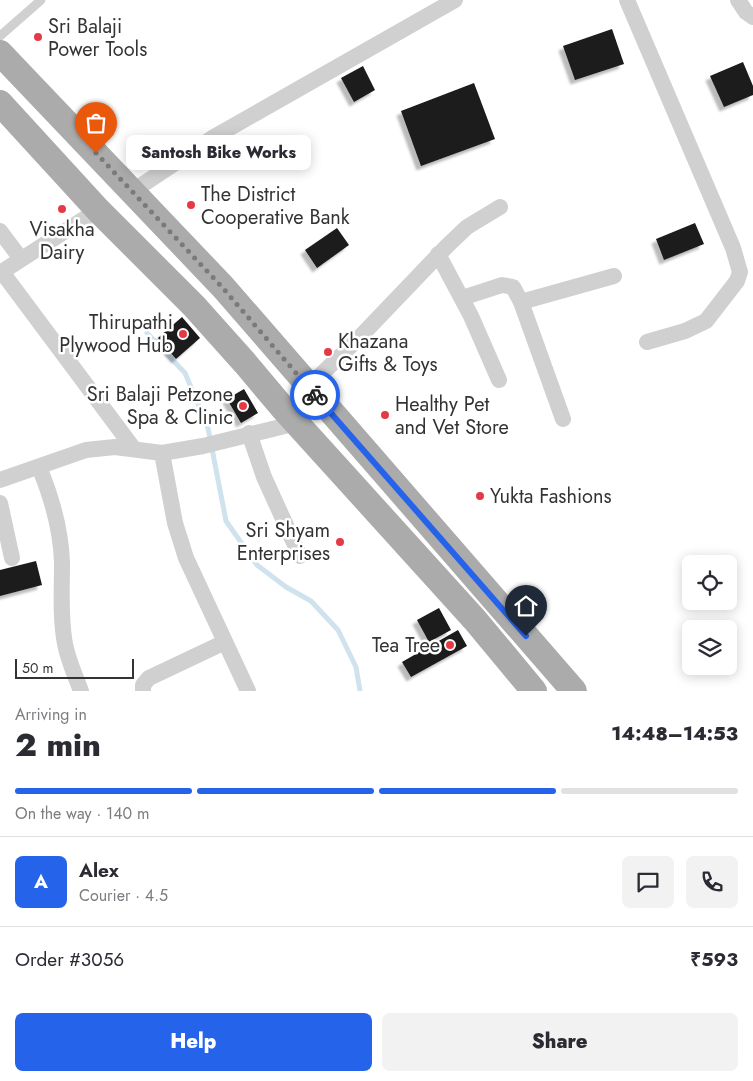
<!DOCTYPE html>
<html lang="en">
<head>
<meta charset="utf-8">
<style>
	:root { --surface:#fff; --page:#f2f2f3; --text:#2b2b33; --muted:#7c7c81; --line:#e1e1e2; --accent:#2563eb }
	body { margin:0; font-family:Jost,sans-serif; background:var(--page); color:var(--text); height:100vh; display:flex; flex-direction:column; font-size:19px; white-space:nowrap }
	* { box-sizing:border-box; margin:0 }
	p { font-size:16px; color:var(--muted) }
	.icon { flex:none; width:28px; height:28px; fill:none; stroke:currentColor; stroke-width:2; stroke-linecap:round; stroke-linejoin:round }
	.map { position:relative; height:691px; overflow:hidden }
	.details { display:flex; flex-direction:column; background:var(--surface); flex:1 }
	.details>* { flex:none }
	.controls { position:absolute; left:682px; top:555px; display:grid; gap:10px }
	.controls a { display:grid; place-items:center; width:55px; height:55px; border-radius:8px; background:var(--surface); box-shadow:0 2px 12px #0003; font-size:25px }
	.scale { position:absolute; left:15px; bottom:12px; width:119px; box-sizing:border-box; padding-left:5px; border:2px solid #333; border-top:0; font-size:14px; line-height:18px; white-space:nowrap; color:#333; -webkit-text-stroke:4px #fff; paint-order:stroke }
	.pin { position:absolute; display:grid; place-items:center; width:42px; height:42px; color:#fff; margin:-51px -21px; border-radius:50% 50% 50% 0; rotate:-45deg; box-shadow:0 0 5px #0007 }
	.pin .icon { rotate:45deg }
	.courier { position:absolute; display:grid; place-items:center; width:50px; height:50px; margin:-25px; border:4px solid #2563eb; border-radius:50%; background:#fff; color:#222; box-shadow:0 1px 6px #0007 }
	.bubble { position:absolute; height:35px; border-radius:8px; background:var(--surface); box-shadow:0 2px 12px #0003; font-size:16px; font-weight:800; line-height:35px; text-align:center }
	.headline em { font-style:normal; font-weight:800 }
	.headline div { display:flex; flex-direction:column-reverse }
	.headline { display:flex; align-items:center; justify-content:space-between; height:85px; padding:0 15px }
	h1 { font-size:32px; font-weight:800; line-height:38px }
	.bar { display:grid; grid-template-columns:repeat(4,1fr); gap:8px 5px; align-content:center; height:60px; padding:0 15px }
	.bar i { height:6px; border-radius:4px; background:var(--line) }
	.bar .on { background:var(--accent) }
	.bar p { grid-column:span 4 }
	.line { display:flex; align-items:center; gap:12px; padding:0 15px; border-top:1px solid var(--line) }
	.line div { flex:1 }
	.round { display:grid; place-items:center; flex:none; width:52px; height:52px; border-radius:8px; background:var(--page) }
	.button { display:flex; gap:10px; margin-top:auto; padding:10px 15px }
	.button a { flex:1; height:58px; border-radius:8px; background:var(--accent); color:#fff; font-size:20px; font-weight:800; line-height:58px; text-align:center }
	.button a+a { background:var(--page); color:var(--text) }
	.map>svg:first-child { display:block }
</style>
</head>
<body>
<div class="map">
<svg width="753" height="691" viewBox="0 0 753 691">
	<defs>
		<filter id="shadow"><feDropShadow dx="-4.5" dy="4.5" stdDeviation="1" flood-color="#0004"/></filter>
	</defs>
	<rect width="100%" height="100%" fill="#fff"/>
	<g fill="none" stroke-linecap="round" stroke-linejoin="round">
		<path stroke="#cfe2ee" stroke-width="5" d="M147 333 185 373 208 428 226 521 257 565 286 587 311 601 338 630 356 667 360 691"/>
	</g>
	<path fill="#1a1a1a" filter="url(#shadow)" d="M612 29 624 64 575 80 563 46Z
		M743 62 753 86V95L724 107 710 76Z
		M363 66 375 90 354 102 341 78Z
		M474 83 495 139 421 166 401 111Z
		M695 223 704 244 664 260 656 239Z
		M337 228 349 245 317 268 305 250Z
		M182 317 200 338 176 359 158 338Z
		M244 389 258 413 241 423 227 399Z
		M36 561 42 585 0 596V570Z
		M439 608 451 630 429 642 417 620Z
		M458 630 467 646 411 677 402 662Z"/>
	<g fill="none" stroke-linecap="round" stroke-linejoin="round">
		<path stroke="#d0d0d0" stroke-width="9" d="M0 36 41 0"/>
		<path stroke="#d0d0d0" stroke-width="16" d="M627 0 733 248 740 272 737 281 706 321 685 331 647 342
			M738 0 746 12 753 17
			M133 191 214 137 455 0
			M0 231 21 259
			M438 254 471 316 499 380
			M2 272 134 449
			M0 273 98 210
			M462 298 502 285 513 287 521 302 563 419
			M521 302 614 276
			M308 387 358 339 447 246 467 227 500 207
			M249 433 264 477 300 556
			M162 453 175 523 186 558 248 691
			M39 467C52 498 61 529 62 563 62 590 60 617 65 644 68 660 75 675 81 691
			M0 480 86 450 115 447 162 453 203 446 297 423
			M0 503 12 558
			M143 691V685L149 678 225 642"/>
		<path stroke="#ababab" stroke-width="26" d="M0 53 223 287 574 691
			M0 103 98 210 194 306 245 363 282 407 475 620 534 691"/>
	</g>
	<g fill="none" stroke-linecap="round" stroke-linejoin="round">
		<path stroke="#7a7a7a" stroke-width="5" stroke-dasharray="0 9" d="M96 153 222 287 315 395"/>
		<path stroke="#2563eb" stroke-width="6" d="M315 395 526 636"/>
	</g>
	<g fill="#e63946" stroke="#fff" stroke-width="2">
		<circle cx="38" cy="37" r="5"/>
		<circle cx="191" cy="205" r="5"/>
		<circle cx="62" cy="209" r="5"/>
		<circle cx="183" cy="334" r="5"/>
		<circle cx="328" cy="352" r="5"/>
		<circle cx="243" cy="406" r="5"/>
		<circle cx="385" cy="415" r="5"/>
		<circle cx="480" cy="496" r="5"/>
		<circle cx="340" cy="542" r="5"/>
		<circle cx="450" cy="645" r="5"/>
	</g>
	<g text-anchor="middle" stroke-width="5" stroke-linejoin="round" paint-order="stroke">
		<g font-size="20" fill="#333" stroke="#fff" text-anchor="start">
			<text x="48" y="33">Sri Balaji<tspan x="48" dy="23">Power Tools</tspan></text>
			<text x="201" y="201">The District<tspan x="201" dy="23">Cooperative Bank</tspan></text>
			<text x="62" y="236" text-anchor="middle">Visakha<tspan x="62" dy="23">Dairy</tspan></text>
			<text x="173" y="329" text-anchor="end">Thirupathi<tspan x="173" dy="23">Plywood Hub</tspan></text>
			<text x="338" y="348">Khazana<tspan x="338" dy="23">Gifts &amp; Toys</tspan></text>
			<text x="233" y="401" text-anchor="end">Sri Balaji Petzone<tspan x="233" dy="23">Spa &amp; Clinic</tspan></text>
			<text x="395" y="411">Healthy Pet<tspan x="395" dy="23">and Vet Store</tspan></text>
			<text x="490" y="503">Yukta Fashions</text>
			<text x="330" y="537" text-anchor="end">Sri Shyam<tspan x="330" dy="23">Enterprises</tspan></text>
			<text x="440" y="652" text-anchor="end">Tea Tree</text>
		</g>
	</g>
</svg>
<div class="controls">
<a><svg class="icon" aria-label="locate" viewBox="0 0 24 24"><circle cx="12" cy="12" r="6"/><path d="M12 2v4M12 18v4M2 12h4M18 12h4"/></svg></a>
<a><svg class="icon" aria-label="layers" viewBox="0 0 24 24"><path d="M12 4l9 5-9 5-9-5zM3 14l9 5 9-5"/></svg></a>
</div>
<div class="scale">50 m</div>
<div class="pin" style="left:96px;top:153px;background:#ea580c"><svg class="icon" aria-label="bag" viewBox="0 0 24 24"><path d="M5 8h14l-1 12H6zM9 8a3 3 0 0 1 6 0"/></svg></div>
<div class="pin" style="left:526px;top:636px;background:#1f2937"><svg class="icon" aria-label="home" viewBox="0 0 24 24"><path d="M3 11l9-7 9 7M6 9v11h12V9"/></svg></div>
<div class="courier" style="left:315px;top:395px"><svg class="icon" aria-label="bike" viewBox="0 0 24 24"><circle cx="6" cy="16" r="4"/><circle cx="18" cy="16" r="4"/><path d="M6 16l4-8h5l3 8M10 8l3 8H6M13 5h3"/></svg></div>
<div class="bubble" style="left:126px;top:135px;width:185px">Santosh Bike Works</div>
</div>
<section class="details">
<div class="headline"><div><h1>2 min</h1><p>Arriving in</p></div><em>14:48–14:53</em></div>
<div class="bar"><i class="on"></i><i class="on"></i><i class="on"></i><i></i><p>On the way · 140 m</p></div>
<div class="line" style="height:90px"><b class="round" style="background:var(--accent);color:#fff">A</b><div><b>Alex</b><p>Courier · 4.5</p></div><a class="round"><svg class="icon" aria-label="chat" viewBox="0 0 24 24"><path d="M4 5h16v11H9l-5 4z"/></svg></a><a class="round"><svg class="icon" aria-label="phone" viewBox="0 0 24 24"><path d="M5 4h4l2 5-3 2q2 4 5 5l2-3 5 2v4C11 20 4 13 5 4z"/></svg></a></div>
<div class="line" style="height:65px"><div>Order #3056</div><b>₹593</b></div>
<div class="button"><a>Help</a><a>Share</a></div>
</section>
</body>
</html>
